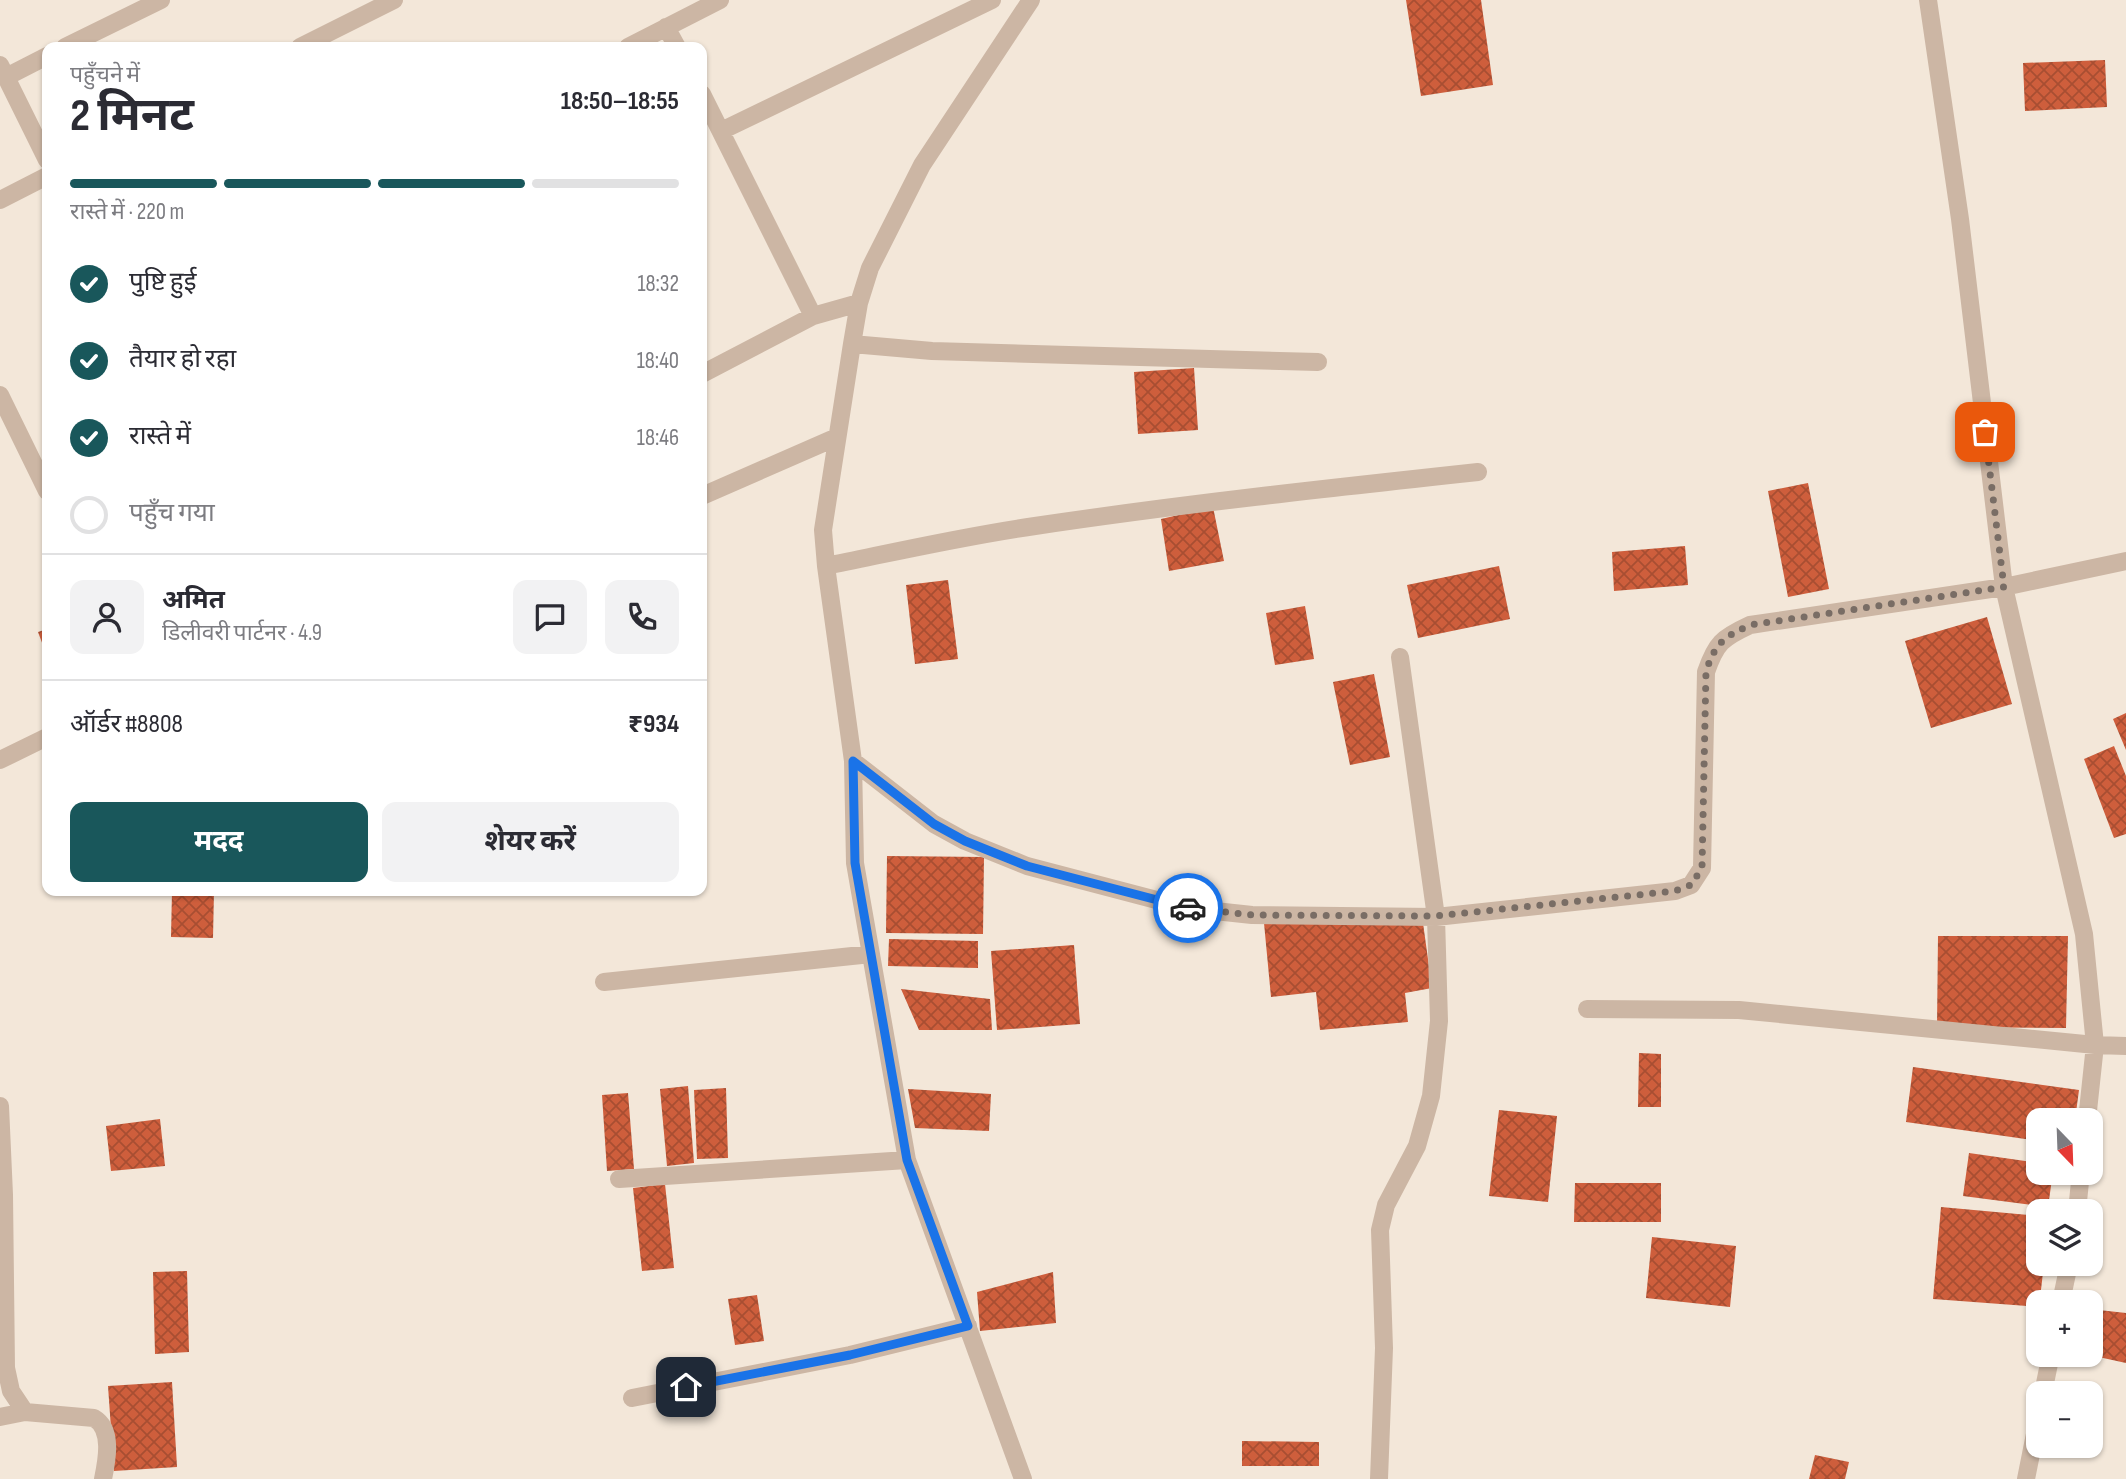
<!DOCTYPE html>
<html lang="hi">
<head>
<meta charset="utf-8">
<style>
	:root { --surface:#fff; --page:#f2f2f3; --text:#2b2b33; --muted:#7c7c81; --line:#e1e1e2; --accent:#19575b }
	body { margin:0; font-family:"Sofia Sans Condensed","Noto Sans Devanagari",sans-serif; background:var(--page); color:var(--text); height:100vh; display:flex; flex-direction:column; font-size:26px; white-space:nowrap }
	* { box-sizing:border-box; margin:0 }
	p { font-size:23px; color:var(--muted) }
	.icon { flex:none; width:38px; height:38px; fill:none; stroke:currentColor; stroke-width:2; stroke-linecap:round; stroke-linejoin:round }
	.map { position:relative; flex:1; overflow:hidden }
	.sheet { position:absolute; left:42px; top:42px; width:665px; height:854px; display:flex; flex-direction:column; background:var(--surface); border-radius:14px; box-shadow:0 2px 5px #0004 }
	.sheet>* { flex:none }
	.needle { width:46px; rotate:157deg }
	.fabs { position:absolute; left:2026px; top:1108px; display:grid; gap:14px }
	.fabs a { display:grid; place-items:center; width:77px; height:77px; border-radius:14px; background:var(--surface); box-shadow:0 2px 5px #0004; font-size:35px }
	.pin { position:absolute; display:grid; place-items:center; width:60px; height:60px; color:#fff; margin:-30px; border-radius:14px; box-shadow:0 4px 10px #0006 }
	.courier { position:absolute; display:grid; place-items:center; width:70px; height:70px; margin:-35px; border:5px solid #1a73e8; border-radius:50%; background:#fff; color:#222; box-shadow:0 2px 9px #0007 }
	.summary em { font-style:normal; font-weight:700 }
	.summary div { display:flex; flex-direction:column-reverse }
	.summary { display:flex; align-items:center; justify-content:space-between; height:119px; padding:0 28px }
	h1 { font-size:46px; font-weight:700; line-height:52px }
	.bar { display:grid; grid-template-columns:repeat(4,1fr); gap:10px 7px; align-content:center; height:84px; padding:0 28px }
	.bar i { height:9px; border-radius:5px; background:var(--line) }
	.bar .selected { background:var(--accent) }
	.bar p { grid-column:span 4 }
	.line { display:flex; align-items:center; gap:18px; padding:0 28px; border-top:2px solid var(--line) }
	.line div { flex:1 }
	.round { display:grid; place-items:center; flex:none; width:74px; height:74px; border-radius:14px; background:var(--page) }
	ol { padding:0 28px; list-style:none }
	li { display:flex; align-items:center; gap:21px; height:77px }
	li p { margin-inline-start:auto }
	li .icon { padding:7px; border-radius:50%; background:var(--accent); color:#fff; stroke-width:4 }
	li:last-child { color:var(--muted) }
	li i { width:38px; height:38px; border:4px solid var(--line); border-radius:50% }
	.cta { display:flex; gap:14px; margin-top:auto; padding:14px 28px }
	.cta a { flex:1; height:80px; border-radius:14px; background:var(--accent); color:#fff; font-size:28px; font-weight:700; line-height:80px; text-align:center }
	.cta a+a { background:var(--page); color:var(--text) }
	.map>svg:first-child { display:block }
</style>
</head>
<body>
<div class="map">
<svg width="2126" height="1479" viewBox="0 0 2126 1479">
	<defs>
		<pattern id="building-cross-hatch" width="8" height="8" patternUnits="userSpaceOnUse" patternTransform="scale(1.75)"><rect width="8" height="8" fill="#ce5e3c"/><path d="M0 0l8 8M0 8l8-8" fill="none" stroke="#a84e32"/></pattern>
	</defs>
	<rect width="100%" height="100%" fill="#f3e7d9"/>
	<path fill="url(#building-cross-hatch)" d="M1406 0H1481L1493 85 1421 96Z
		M2105 60 2107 107 2025 111 2023 63Z
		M1194 368 1198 430 1138 434 1134 372Z
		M1808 483 1829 589 1788 597 1768 491Z
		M1213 507 1224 561 1169 571 1161 519Z
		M1685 546 1688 585 1614 591 1612 552Z
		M1499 566 1510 619 1418 638 1407 585Z
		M948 580 958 659 915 664 906 585Z
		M1305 606 1314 659 1275 665 1266 613Z
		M1987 617 2012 704 1931 728 1905 641Z
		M47 629V656L38 632Z
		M1374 674 1390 757 1350 765 1333 682Z
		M2126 713V750L2113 719Z
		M2114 746 2126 776V834L2114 838 2084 759Z
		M887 856 984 857 983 934 886 933Z
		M172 891H214L213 938 171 937Z
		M1264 923H1423L1432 988 1405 993 1408 1022 1320 1030 1316 992 1271 997Z
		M1938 936H2068L2066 1028 1937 1027Z
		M889 939 978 941V968L888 966Z
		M1074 945 1080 1024 997 1030 991 951Z
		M901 989 990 999 992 1030H919Z
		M1639 1053 1661 1054V1107H1638Z
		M1913 1067 2079 1090 2075 1120H2039V1141L1906 1122Z
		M688 1086 694 1163 667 1166 660 1089Z
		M726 1088 728 1158 697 1159 694 1090Z
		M908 1089 991 1094 989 1131 915 1128Z
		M628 1093 634 1169 607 1171 602 1095Z
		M1499 1110 1557 1116 1548 1202 1489 1196Z
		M160 1119 165 1166 111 1171 106 1126Z
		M1969 1153 2039 1163V1172H2053L2048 1207 1963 1196Z
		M1575 1183H1661V1222H1574Z
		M665 1184 674 1268 642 1271 633 1188Z
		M1941 1207 2039 1216V1264H2044L2039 1307 1933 1299Z
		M1652 1237 1736 1246 1730 1307 1646 1298Z
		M187 1271 189 1352 155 1354 153 1272Z
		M1053 1272 1056 1323 980 1331 977 1292Z
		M757 1295 764 1341 735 1345 728 1299Z
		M2099 1310 2126 1313V1363L2094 1356Z
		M172 1382 177 1467 114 1471 108 1386Z
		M1242 1441 1319 1442V1466H1242Z
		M1815 1455 1849 1462 1845 1479H1809Z"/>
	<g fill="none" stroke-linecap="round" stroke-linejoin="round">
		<path stroke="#ccb6a4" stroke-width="18" d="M0 395 47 491"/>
		<path stroke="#ccb6a4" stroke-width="18" d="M1928 0 1960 219 2004 587 2084 934 2095 1045 2087 1120
			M666 27 677 47
			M65 47 161 0
			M300 47 394 0
			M628 47 720 0
			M0 65 47 160
			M6 77 47 56
			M702 94 813 316
			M721 131 992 0
			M0 200 47 176
			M852 344 932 351 1318 362
			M702 374 813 316 859 303
			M702 496 837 437
			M826 566C895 552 964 536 1035 526 1182 504 1330 488 1478 472
			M0 760 47 737
			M853 761 934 824 965 841 1027 866 1187 908 1252 915 1436 917 1675 891 1691 885 1702 868 1706 672C1716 643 1722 638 1750 625L2004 587 2126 561
			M604 982 871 954
			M1587 1009 1739 1010 2095 1045 2126 1046
			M0 1106 4 1195 6 1368 11 1391 25 1412 94 1418C113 1429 107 1460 103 1479
			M619 1179 907 1160
			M2077 1211 2081 1172
			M2061 1302 2069 1264
			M2043 1393 2051 1354
			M632 1398 850 1355 968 1326
			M0 1417 25 1412
			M1023 1479 907 1160 855 863 853 761 826 566 823 530 852 344 859 303 870 268 922 165 1031 0
			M1379 1479 1384 1348 1380 1230 1386 1205 1417 1146 1431 1096 1439 1021 1436 917 1400 657
			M2026 1479 2039 1414"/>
	</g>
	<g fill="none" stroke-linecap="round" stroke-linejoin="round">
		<path stroke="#796d65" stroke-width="7" stroke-dasharray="0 12.6" d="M1188 908 1252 915 1436 916 1675 891 1691 885 1702 868 1706 671C1716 643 1722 638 1750 625L2004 587 1985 432"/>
		<path stroke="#1a73e8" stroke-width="9" d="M686 1387 850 1355 968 1326 907 1160 855 863 853 761 934 824 965 841 1027 866 1188 908"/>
	</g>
</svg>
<div class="fabs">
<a><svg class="needle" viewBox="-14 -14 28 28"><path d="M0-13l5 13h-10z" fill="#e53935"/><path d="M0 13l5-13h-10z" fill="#7c7c81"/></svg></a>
<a><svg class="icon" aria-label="layers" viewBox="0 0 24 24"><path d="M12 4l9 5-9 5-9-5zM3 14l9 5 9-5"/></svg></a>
<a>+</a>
<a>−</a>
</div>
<div class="pin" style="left:1985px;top:432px;background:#ea580c"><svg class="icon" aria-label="bag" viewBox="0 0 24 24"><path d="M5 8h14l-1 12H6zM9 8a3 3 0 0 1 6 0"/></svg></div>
<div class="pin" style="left:686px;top:1387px;background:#1f2937"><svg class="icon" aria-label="home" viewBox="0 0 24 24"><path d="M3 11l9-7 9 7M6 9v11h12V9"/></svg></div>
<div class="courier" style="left:1188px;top:908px"><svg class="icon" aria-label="car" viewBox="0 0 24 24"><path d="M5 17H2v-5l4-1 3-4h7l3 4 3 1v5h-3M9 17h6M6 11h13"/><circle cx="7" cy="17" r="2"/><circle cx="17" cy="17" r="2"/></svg></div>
<section class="sheet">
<div class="summary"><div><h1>2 मिनट</h1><p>पहुँचने में</p></div><em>18:50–18:55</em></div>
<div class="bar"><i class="selected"></i><i class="selected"></i><i class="selected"></i><i></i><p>रास्ते में · 220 m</p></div>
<ol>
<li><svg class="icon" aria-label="check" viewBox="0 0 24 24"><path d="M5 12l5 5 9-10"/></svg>पुष्टि हुई<p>18:32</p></li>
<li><svg class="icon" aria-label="check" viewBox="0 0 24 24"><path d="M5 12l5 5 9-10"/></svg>तैयार हो रहा<p>18:40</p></li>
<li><svg class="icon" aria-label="check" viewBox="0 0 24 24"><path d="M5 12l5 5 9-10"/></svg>रास्ते में<p>18:46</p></li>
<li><i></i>पहुँच गया</li>
</ol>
<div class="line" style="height:126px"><a class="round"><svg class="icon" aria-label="person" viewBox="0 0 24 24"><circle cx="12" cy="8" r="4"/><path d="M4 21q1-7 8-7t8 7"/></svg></a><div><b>अमित</b><p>डिलीवरी पार्टनर · 4.9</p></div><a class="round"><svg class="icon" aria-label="chat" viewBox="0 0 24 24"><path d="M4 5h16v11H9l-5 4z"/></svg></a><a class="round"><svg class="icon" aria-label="phone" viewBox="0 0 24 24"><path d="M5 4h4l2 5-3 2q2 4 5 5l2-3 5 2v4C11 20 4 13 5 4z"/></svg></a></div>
<div class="line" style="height:91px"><div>ऑर्डर #8808</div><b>₹934</b></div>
<div class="cta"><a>मदद</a><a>शेयर करें</a></div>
</section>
</div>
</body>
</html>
